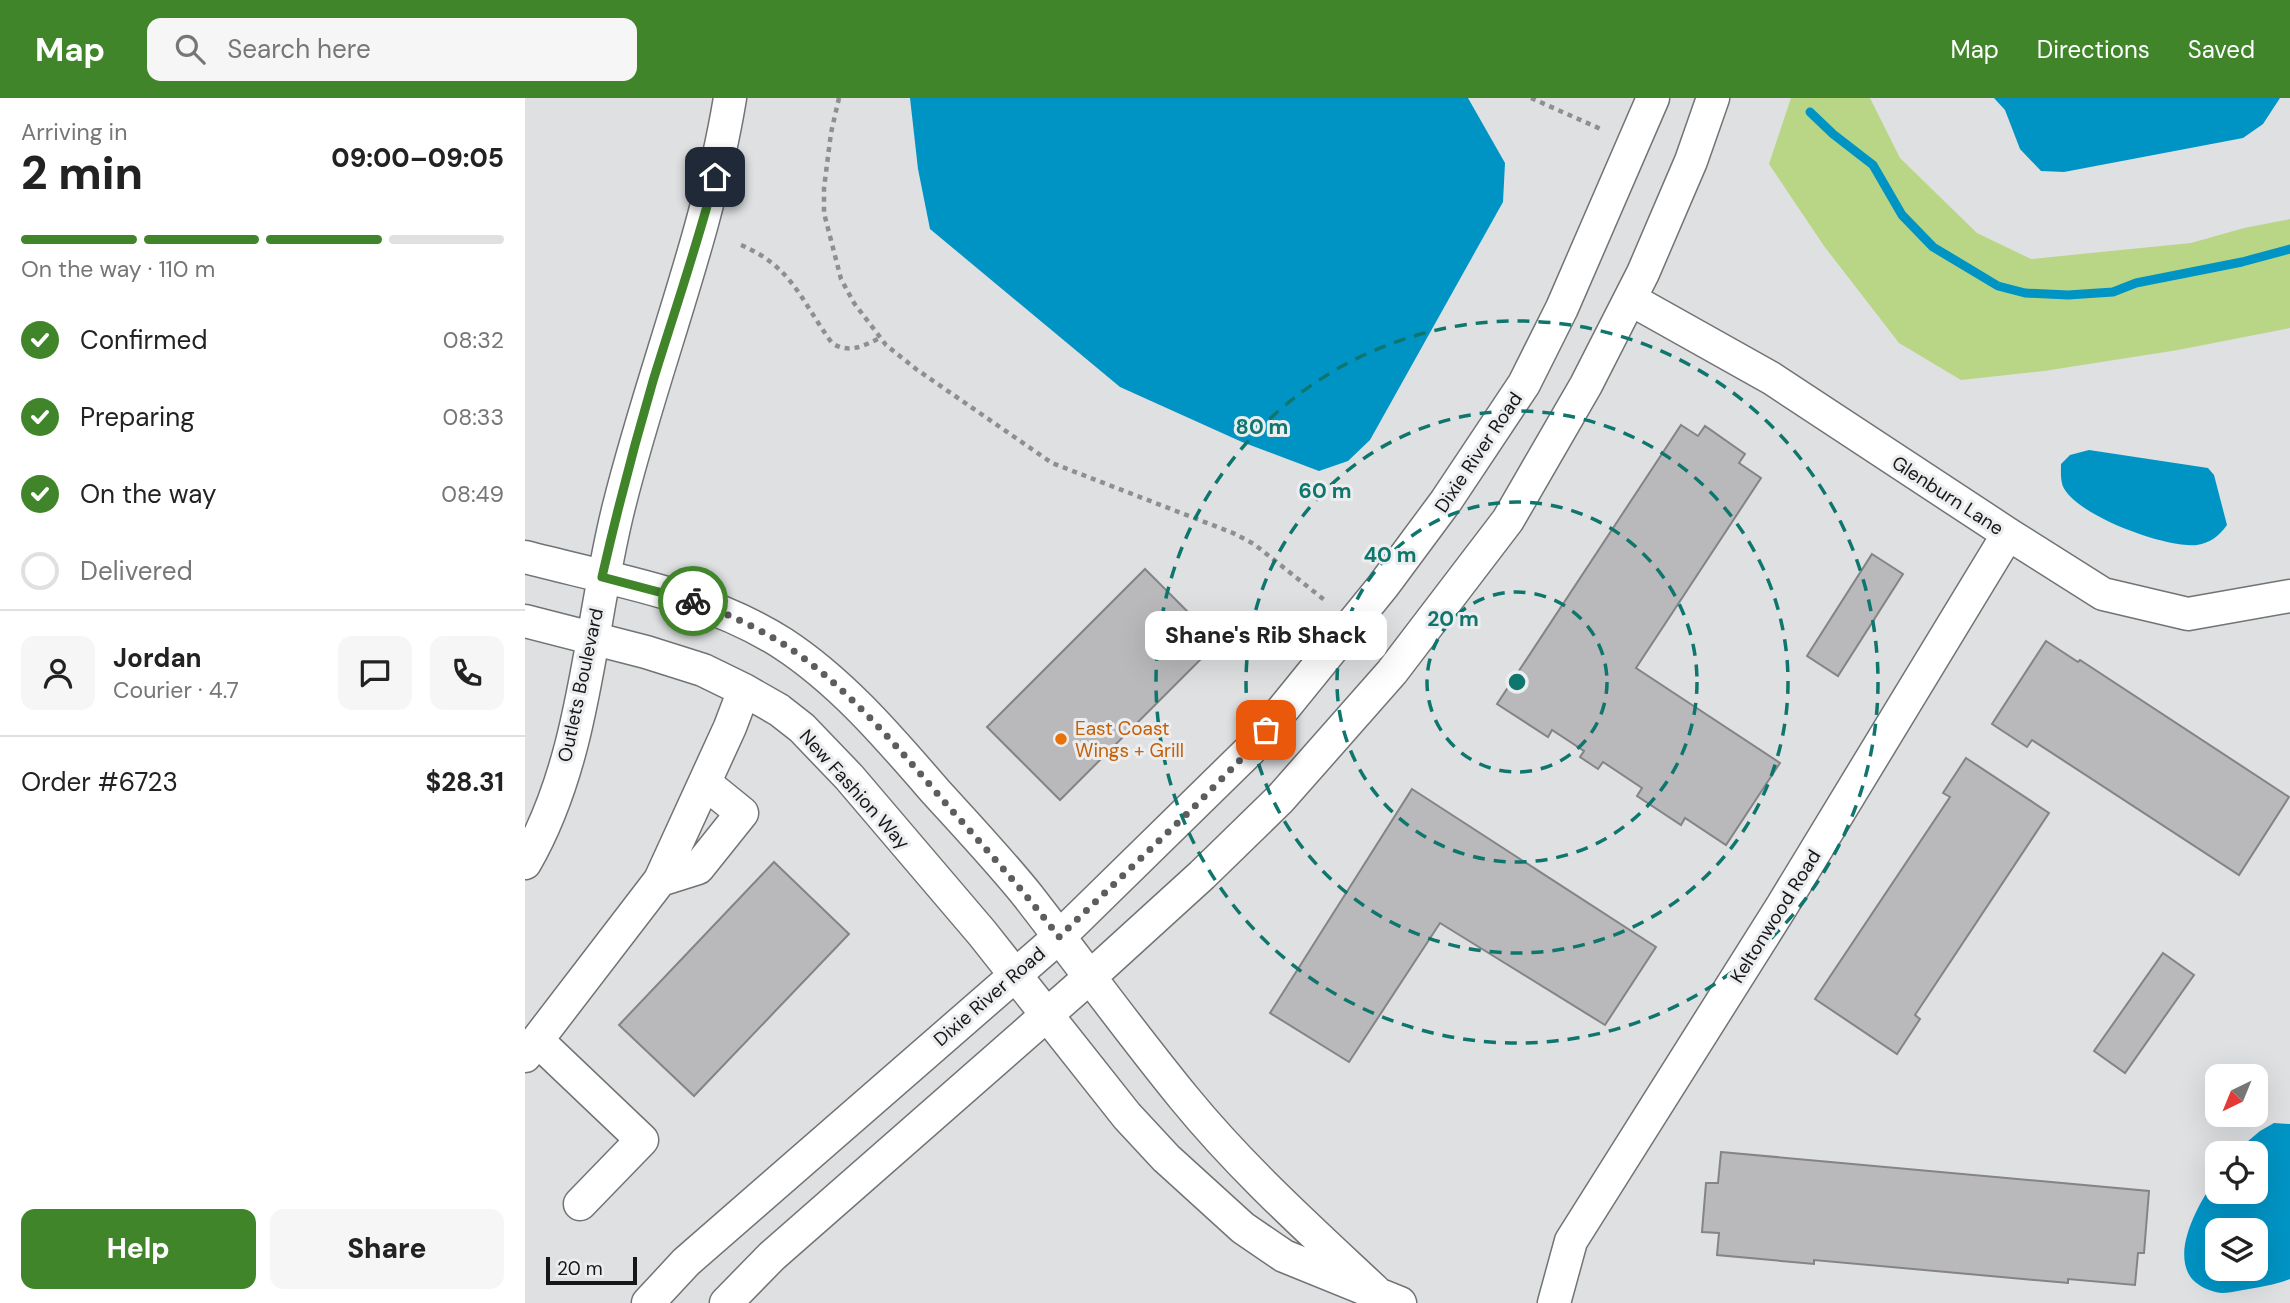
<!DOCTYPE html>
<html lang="en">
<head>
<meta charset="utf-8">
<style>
	:root { --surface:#fff; --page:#f6f6f6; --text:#222; --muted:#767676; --line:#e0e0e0; --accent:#408529 }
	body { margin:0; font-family:"DM Sans",sans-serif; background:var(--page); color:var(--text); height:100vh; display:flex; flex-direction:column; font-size:26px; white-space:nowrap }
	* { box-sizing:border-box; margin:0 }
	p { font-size:23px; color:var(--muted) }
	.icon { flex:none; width:38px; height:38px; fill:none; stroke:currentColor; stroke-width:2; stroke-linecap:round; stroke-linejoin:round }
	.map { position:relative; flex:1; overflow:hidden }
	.side { display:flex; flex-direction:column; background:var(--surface); width:525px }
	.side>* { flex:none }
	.needle { width:46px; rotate:223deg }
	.buttons { position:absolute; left:1680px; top:966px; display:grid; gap:14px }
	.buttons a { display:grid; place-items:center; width:63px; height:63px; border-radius:14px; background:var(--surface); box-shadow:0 7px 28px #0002; font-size:35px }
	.scale { position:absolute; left:21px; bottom:18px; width:91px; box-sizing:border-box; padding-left:7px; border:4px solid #161718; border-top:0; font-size:19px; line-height:24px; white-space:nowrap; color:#161718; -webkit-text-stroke:5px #ebedef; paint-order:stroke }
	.pin { position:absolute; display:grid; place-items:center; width:60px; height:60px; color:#fff; margin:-30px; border-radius:14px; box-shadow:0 4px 10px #0006 }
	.courier { position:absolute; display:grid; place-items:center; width:70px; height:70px; margin:-35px; border:5px solid #408529; border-radius:50%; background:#fff; color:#222; box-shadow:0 2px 9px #0007 }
	.bubble { position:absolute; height:49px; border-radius:14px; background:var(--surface); box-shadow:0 7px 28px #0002; font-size:23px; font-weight:800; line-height:49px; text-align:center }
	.summary em { font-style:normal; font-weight:800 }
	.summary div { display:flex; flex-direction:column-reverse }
	.summary { display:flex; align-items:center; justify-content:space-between; height:119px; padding:0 21px }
	h1 { font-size:46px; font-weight:800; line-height:52px }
	.bar { display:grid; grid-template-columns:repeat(4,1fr); gap:10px 7px; align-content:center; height:84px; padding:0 21px }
	.bar i { height:9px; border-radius:5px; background:var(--line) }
	.bar .current { background:var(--accent) }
	.bar p { grid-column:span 4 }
	.line { display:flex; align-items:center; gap:18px; padding:0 21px; border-top:2px solid var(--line) }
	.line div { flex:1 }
	.round { display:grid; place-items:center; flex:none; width:74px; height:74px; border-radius:14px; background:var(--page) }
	ol { padding:0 21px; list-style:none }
	li { display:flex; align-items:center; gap:21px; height:77px }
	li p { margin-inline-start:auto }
	li .icon { padding:7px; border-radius:50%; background:var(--accent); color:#fff; stroke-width:4 }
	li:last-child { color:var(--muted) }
	li i { width:38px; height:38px; border:4px solid var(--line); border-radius:50% }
	.action { display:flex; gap:14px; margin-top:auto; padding:14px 21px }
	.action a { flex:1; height:80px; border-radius:14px; background:var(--accent); color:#fff; font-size:28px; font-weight:800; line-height:80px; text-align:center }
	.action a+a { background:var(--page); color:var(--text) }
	header { display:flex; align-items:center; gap:42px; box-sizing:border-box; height:98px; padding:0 35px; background:var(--accent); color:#fff }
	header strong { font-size:33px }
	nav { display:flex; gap:38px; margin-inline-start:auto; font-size:24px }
	.search { width:490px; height:63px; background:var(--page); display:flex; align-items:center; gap:18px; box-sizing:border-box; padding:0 24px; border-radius:14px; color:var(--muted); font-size:26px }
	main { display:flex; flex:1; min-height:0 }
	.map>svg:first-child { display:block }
</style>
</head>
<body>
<header>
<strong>Map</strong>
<div class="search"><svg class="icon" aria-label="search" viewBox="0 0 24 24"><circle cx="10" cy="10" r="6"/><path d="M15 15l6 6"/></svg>Search here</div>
<nav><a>Map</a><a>Directions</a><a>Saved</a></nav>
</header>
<main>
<section class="side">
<div class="summary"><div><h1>2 min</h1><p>Arriving in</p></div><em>09:00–09:05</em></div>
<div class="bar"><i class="current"></i><i class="current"></i><i class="current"></i><i></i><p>On the way · 110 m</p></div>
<ol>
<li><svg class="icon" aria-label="check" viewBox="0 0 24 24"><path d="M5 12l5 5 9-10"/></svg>Confirmed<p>08:32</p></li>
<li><svg class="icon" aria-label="check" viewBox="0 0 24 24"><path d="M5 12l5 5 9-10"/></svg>Preparing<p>08:33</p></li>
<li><svg class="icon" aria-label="check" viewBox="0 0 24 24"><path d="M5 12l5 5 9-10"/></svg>On the way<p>08:49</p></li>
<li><i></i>Delivered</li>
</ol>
<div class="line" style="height:126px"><a class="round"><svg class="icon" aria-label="person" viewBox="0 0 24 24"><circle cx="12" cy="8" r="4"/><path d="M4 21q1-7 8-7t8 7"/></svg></a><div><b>Jordan</b><p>Courier · 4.7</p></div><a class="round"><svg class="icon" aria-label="chat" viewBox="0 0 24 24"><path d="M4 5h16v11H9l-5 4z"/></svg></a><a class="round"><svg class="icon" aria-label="phone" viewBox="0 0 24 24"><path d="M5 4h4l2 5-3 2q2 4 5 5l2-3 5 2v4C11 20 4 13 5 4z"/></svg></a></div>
<div class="line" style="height:91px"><div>Order #6723</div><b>$28.31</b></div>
<div class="action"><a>Help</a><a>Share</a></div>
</section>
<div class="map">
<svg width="1765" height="1205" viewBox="0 0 1765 1205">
	<rect width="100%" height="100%" fill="#dee0e2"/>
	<path fill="#b9d687" d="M1266 0H1345L1375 60 1452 135 1506 161 1666 145 1719 130 1765 121V230L1653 252 1519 273 1436 282 1374 245 1299 148 1244 66Z"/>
	<path fill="#0094c5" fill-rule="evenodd" d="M385 0H943L980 65 978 104 845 342 823 363 794 373 717 344 595 289 405 131 393 71Z
		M1469 0H1755L1738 26 1718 40 1539 74 1516 73 1495 51 1480 12Z
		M1564 352 1683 370 1689 377 1702 427C1694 438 1685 445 1672 447 1640 450 1557 419 1540 392 1535 385 1536 374 1536 366L1545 357Z
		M1749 1025 1765 1026V1181C1749 1187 1735 1189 1718 1192 1711 1193 1703 1195 1697 1195 1686 1194 1675 1189 1668 1182 1644 1155 1675 1103 1692 1079V1094H1731V1055H1709L1735 1033ZM1731 1132V1171H1692V1132Z"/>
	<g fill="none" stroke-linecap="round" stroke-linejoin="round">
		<path stroke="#0094c5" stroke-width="9" d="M1285 14 1308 36 1348 67 1377 117 1408 149 1473 188 1500 195 1543 197 1588 194 1611 185 1717 164 1765 151"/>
	</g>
	<path fill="#b9b8ba" stroke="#848385" stroke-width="2" d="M1156 327 1173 338 1180 328 1220 356 1214 365 1236 380 1111 570 1255 665 1201 747 1160 720 1156 727 1112 698 1117 690 1078 664 1073 671 1055 659 1059 653 1027 632 1023 639 972 606Z
		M1347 456 1378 476 1313 578 1282 558Z
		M620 471 693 544 535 702 462 629Z
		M1521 543 1553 564 1555 562 1764 699 1714 777 1507 642 1502 649 1467 626Z
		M1441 660 1524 715 1390 917 1395 921 1372 956 1290 901 1425 699 1418 695Z
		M887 691 1131 849 1080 927 915 825 824 964 745 915Z
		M249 764 324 836 169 998 94 927Z
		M1638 855 1669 877 1600 975 1569 953Z
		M1196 1054 1624 1093 1619 1155H1613L1610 1187 1543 1181V1185L1289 1162V1166L1192 1157 1194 1135 1177 1134 1181 1085H1193Z"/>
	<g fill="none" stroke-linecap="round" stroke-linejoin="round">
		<g stroke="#717374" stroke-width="35">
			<path id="minor" d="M1105 201 1246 280 1483 436 1578 496 1663 516 1765 498
				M0 459C87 482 180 496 257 545 317 584 365 641 411 694 442 728 474 762 503 798 555 865 605 934 659 1000 717 1071 784 1131 850 1193
				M0 523 121 554 178 572 219 592 254 612 277 630 324 679 457 835 602 1018 641 1060 718 1130 759 1158 875 1205
				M0 765C62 658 64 526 94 408 128 271 182 140 205 0
				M135 782 173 770 217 715 180 685
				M13 943 117 1042 55 1106
				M0 958 135 782 205 629 219 592
				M123 1205 161 1164 534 839 725 652 858 488 921 403 999 286 1037 210 1128 0
				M201 1205 247 1158 565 879 677 777 755 701 867 574 983 422 1061 287 1118 175 1166 63 1188 0
				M1029 1205 1046 1143 1257 808 1483 436"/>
		</g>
		<path stroke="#8d8f90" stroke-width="4.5" stroke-dasharray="5 5" stroke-linecap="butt" d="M314 0 306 35 299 90V115L316 181 329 205 361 247 391 271 527 365 708 435 729 446 802 504
			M1006 0 1078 32
			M216 147C268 169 276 203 307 245 324 256 338 248 355 240"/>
		<use href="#minor" stroke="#fff" stroke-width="32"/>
	</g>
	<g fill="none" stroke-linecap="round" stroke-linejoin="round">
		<path stroke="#5c5d5f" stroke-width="7" stroke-dasharray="0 12.6" d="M168 503C198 514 227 527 255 544 318 583 375 652 423 708 461 751 499 793 534 839L670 708 725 652 741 632"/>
		<path stroke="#408529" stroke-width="9" d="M168 503 77 479C92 413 109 348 128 283 149 215 172 148 190 79"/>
	</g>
	<g fill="none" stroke="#0f766e" stroke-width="3.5" stroke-dasharray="12 9">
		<circle cx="992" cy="584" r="90"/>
		<circle cx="992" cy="584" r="180"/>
		<circle cx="992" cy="584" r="271"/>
		<circle cx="992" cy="584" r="361"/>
	</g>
	<circle fill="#e8710a" stroke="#ebedef" stroke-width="2.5" cx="536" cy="641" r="7"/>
	<g text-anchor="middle" stroke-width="6" stroke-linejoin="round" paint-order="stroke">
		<g font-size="19" fill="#161718" stroke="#ebedef">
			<text transform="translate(953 354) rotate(-56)" y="7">Dixie River Road</text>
			<text transform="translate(1423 397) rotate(33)" y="7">Glenburn Lane</text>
			<text transform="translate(55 587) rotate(-78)" y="7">Outlets Boulevard</text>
			<text transform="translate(330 691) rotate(48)" y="7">New Fashion Way</text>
			<text transform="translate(1250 818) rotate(-58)" y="7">Keltonwood Road</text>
			<text transform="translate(464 898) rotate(-41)" y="7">Dixie River Road</text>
		</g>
		<g font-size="19" fill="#c56008" stroke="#ebedef" text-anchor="start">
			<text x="550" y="637">East Coast<tspan x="550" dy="22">Wings + Grill</tspan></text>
		</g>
	</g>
	<circle cx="992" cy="584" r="10" fill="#0f766e" stroke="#ebedef" stroke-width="3.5"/>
	<g font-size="21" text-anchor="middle" font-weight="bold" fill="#0f766e" stroke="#ebedef" stroke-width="6" stroke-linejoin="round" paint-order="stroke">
		<text x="737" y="336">80 m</text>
		<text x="800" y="400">60 m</text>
		<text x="865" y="464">40 m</text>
		<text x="928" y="528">20 m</text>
	</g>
</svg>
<div class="buttons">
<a><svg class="needle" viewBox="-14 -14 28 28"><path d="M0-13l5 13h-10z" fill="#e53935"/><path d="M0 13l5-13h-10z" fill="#767676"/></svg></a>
<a><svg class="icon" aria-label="locate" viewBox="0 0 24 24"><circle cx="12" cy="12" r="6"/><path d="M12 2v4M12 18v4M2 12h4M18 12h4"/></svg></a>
<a><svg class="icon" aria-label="layers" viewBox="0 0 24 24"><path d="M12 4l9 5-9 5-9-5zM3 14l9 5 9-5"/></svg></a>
</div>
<div class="scale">20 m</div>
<div class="pin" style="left:741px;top:632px;background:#ea580c"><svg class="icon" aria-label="bag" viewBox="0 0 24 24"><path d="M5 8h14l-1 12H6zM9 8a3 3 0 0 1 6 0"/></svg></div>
<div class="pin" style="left:190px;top:79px;background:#1f2937"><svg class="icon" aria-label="home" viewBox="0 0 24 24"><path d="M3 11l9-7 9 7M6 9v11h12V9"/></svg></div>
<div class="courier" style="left:168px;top:503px"><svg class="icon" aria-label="bike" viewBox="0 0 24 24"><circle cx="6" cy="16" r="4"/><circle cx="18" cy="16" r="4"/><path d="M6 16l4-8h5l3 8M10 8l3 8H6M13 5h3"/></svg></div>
<div class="bubble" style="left:620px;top:513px;width:242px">Shane's Rib Shack</div>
</div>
</main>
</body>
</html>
